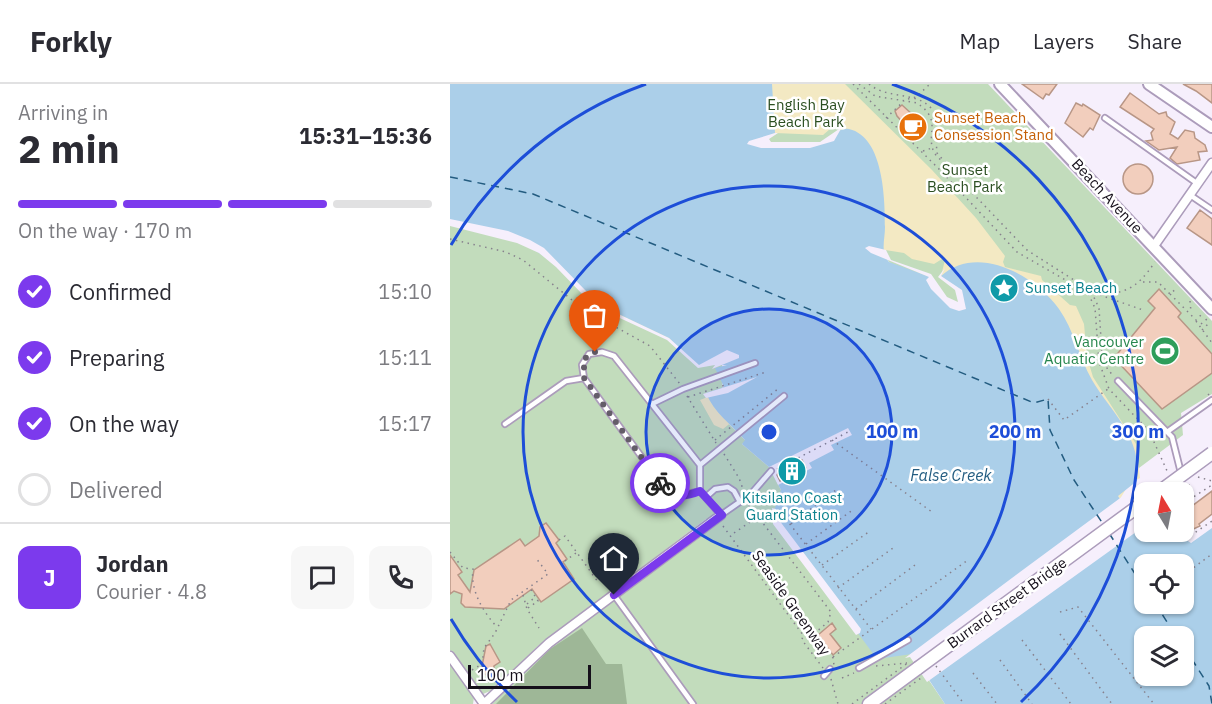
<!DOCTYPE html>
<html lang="en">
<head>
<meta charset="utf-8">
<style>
	:root { --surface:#fff; --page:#f7f7f7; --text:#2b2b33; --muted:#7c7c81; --line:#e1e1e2; --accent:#7c3aed }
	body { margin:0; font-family:"IBM Plex Sans",sans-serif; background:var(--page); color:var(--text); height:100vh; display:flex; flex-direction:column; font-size:22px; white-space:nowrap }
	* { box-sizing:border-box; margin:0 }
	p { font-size:20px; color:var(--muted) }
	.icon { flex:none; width:33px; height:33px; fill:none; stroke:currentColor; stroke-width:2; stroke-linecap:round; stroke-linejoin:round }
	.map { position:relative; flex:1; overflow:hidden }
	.details { display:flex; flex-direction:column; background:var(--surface); width:450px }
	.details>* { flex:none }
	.needle { width:39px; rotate:350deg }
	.fabs { position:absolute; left:684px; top:398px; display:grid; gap:12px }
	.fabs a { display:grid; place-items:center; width:60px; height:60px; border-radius:12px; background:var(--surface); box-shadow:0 2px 4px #0004; font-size:30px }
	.scale { position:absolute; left:18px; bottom:15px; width:123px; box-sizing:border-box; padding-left:6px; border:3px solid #150f1a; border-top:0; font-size:16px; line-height:21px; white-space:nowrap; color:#150f1a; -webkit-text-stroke:4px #fff; paint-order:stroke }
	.pin { position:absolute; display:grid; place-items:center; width:51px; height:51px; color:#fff; margin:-62px -26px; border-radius:50% 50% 50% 0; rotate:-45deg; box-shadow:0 0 6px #0007 }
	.pin .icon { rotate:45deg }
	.courier { position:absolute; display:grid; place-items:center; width:60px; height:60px; margin:-30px; border:4px solid #7c3aed; border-radius:50%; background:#fff; color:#222; box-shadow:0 2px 8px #0007 }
	.headline em { font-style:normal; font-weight:700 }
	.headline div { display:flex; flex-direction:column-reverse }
	.headline { display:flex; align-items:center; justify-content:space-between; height:102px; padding:0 18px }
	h1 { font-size:39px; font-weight:700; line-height:45px }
	.bar { display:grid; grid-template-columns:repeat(4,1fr); gap:9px 6px; align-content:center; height:72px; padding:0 18px }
	.bar i { height:8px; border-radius:4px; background:var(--line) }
	.bar .selected { background:var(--accent) }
	.bar p { grid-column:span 4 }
	.line { display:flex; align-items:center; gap:15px; padding:0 18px; border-top:2px solid var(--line) }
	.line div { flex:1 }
	.round { display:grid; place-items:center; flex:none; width:63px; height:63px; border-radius:12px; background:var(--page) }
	ol { padding:0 18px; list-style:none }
	li { display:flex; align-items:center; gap:18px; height:66px }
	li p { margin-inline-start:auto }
	li .icon { padding:6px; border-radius:50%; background:var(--accent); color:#fff; stroke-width:4 }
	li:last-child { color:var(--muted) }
	li i { width:33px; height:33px; border:3px solid var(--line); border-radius:50% }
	header { display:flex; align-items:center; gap:36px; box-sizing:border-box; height:84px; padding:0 30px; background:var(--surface); border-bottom:2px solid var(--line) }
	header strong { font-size:28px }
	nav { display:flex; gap:33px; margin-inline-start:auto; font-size:21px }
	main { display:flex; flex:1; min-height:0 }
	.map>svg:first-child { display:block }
</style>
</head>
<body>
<header>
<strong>Forkly</strong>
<nav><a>Map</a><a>Layers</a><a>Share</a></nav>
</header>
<main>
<section class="details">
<div class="headline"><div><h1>2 min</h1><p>Arriving in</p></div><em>15:31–15:36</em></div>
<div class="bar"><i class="selected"></i><i class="selected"></i><i class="selected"></i><i></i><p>On the way · 170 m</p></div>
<ol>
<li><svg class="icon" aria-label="check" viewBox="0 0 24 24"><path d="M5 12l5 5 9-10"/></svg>Confirmed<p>15:10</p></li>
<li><svg class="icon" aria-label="check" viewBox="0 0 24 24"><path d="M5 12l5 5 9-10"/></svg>Preparing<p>15:11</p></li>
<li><svg class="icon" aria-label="check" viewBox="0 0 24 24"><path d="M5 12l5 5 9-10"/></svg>On the way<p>15:17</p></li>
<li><i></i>Delivered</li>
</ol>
<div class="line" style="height:108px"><b class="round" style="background:var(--accent);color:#fff">J</b><div><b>Jordan</b><p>Courier · 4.8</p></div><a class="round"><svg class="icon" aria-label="chat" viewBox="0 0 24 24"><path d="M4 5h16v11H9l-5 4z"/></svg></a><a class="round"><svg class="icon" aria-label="phone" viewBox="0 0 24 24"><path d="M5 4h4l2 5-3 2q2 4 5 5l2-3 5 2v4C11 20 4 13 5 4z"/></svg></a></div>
</section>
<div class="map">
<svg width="762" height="620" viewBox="0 0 762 620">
	<rect width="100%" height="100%" fill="#f6effc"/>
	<path fill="#c2dcbc" d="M322 0H538L762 237V310L731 329 733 351 689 384 510 209 509 221 439 178 371 61H320L316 53Z
		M0 139 68 156 272 278 273 334 296 357 292 360 319 383 331 406 461 570 495 620H42L93 569 264 442 256 435 88 562 45 605 33 610 0 566Z
		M0 580 24 613 23 620H0Z"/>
	<path fill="#9eb797" d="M132 544 156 580H172L177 620H46L100 565Z"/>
	<path fill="#f3e9c3" d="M276 0H395L482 86 526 134 555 172 553 178 555 183 591 192 592 196 620 221 626 222 634 240 637 273 643 293 686 360 690 394 679 400 670 415 512 206 491 192 495 176 492 175 484 180 462 175 454 169 429 165 371 62 392 43 387 39 373 51 325 49 315 52Z
		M317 310 273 345 264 341 250 316 260 312Z"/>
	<path fill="#abcfe9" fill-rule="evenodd" d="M0 0H322L325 49 316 53V58C329 59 362 64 372 60 381 56 387 43 399 45 434 53 435 116 435 143 435 156 430 168 439 178L480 193 495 215 509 221 510 209 491 192C527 159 585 191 609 225 624 246 629 273 642 296 663 331 692 353 687 397L668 412 692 447H722L741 459 762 444V620H495L462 570 427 575 326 438 324 427 331 406 319 383 292 360 295 356C281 340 264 329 256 309L274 303 265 284 277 281H249L241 276 219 254 160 226 138 212 108 181 68 156 0 139ZM694 480H734V519H694ZM694 552H734V591H694Z"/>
	<path fill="#f6effc" d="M392 43 384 57 360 64H311L297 60 299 57 325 49H328L319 55 321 58H370Z
		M0 135 58 147 80 156 94 164 137 208 160 226 219 254 249 281 277 266 289 271V274L262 285 265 281 248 284 217 256 159 229 136 214 106 183 89 169 67 159 0 142Z
		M419 162 436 166 441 176 481 190 497 213 508 218 505 206 488 193 495 184 491 192 512 206 516 225 509 227 500 224 481 205 476 196 479 193 421 169 415 164Z
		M307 293 278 309 256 314 253 310Z
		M398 344 402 351 381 361 384 366 359 379 362 384 328 401 319 383Z
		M677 409 672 413 693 443 477 598 460 573 455 574 570 488Z
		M322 424 326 425 329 436 411 545 410 549 406 551 323 440Z"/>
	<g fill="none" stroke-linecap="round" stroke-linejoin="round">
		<path stroke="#235c80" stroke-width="1.5" stroke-dasharray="8 6" stroke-linecap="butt" d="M0 93 83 110 584 319 598 315 600 346 624 396 653 440
			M659 449 694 504
			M705 519 726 552
			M734 563 759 602 762 620"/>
	</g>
	<path fill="#f2cebd" stroke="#b89686" stroke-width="1.5" d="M572 0H607L599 11 596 10 593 15Z
		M733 0H762V19L746 7Z
		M680 9 709 30 716 28 717 32 725 38 720 50 728 55 735 46 744 48 745 54 755 61 757 67 748 68 750 76 727 80 720 74 727 63 709 66 696 57 703 56 701 49 704 45 670 23Z
		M626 19 632 22 633 20 650 31 643 46 640 44 633 53 615 39Z
		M452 21 476 43 465 52 447 32 445 27Z
		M673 95a15 15 0 1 1 30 0a15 15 0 1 1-30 0Z
		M750 126 762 135V161L737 144Z
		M709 205 731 229 728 233 762 270V289L712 325 664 274 705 224 698 217Z
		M352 376 356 384 353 386 355 388 335 398 334 395 330 397 327 391 329 387Z
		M762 407V430L749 440 750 442 737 448 734 445V428Z
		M96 439 109 456 106 459 117 475 113 478 124 495 91 518 82 505 54 525 15 523 11 519 12 510 4 507 0 510V471L12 488 8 491 20 508 24 486 70 455 75 462 89 452 90 443Z
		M382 539 386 545 380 550 391 564 383 571 368 551Z
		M40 560 50 578 44 582 43 591 38 592 33 589 32 582 36 562Z"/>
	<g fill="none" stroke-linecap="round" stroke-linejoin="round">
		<g stroke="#ac9cbb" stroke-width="8">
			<path id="service" d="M655 34 748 100
				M740 111 762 126
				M668 297 722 353 731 389
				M202 320 233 305 305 279
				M55 340 116 297 134 294
				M717 348 762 316
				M250 381 334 312
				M250 407 230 412 215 405 134 294 132 281 139 270 152 268 164 272 250 381V407L271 431 301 410 321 387
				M256 413 265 405 278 403 284 407 290 418
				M164 511 243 620
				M409 584 458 556
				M374 592 380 585"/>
		</g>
		<g stroke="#ac9cbb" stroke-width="11">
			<path id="minor" d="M704 162 762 79
				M0 572 34 620
				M34 620 99 559 271 431"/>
		</g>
		<g stroke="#ac9cbb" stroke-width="14">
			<path id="tertiary" d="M550 0 762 225
				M699 0 762 43"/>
		</g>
		<g stroke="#ac9cbb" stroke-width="15">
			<path id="secondary" d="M419 620 468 584"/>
		</g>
		<path stroke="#87818d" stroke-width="1.5" stroke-dasharray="1.5 4.5" stroke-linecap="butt" d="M403 0 490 86 567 168 638 209 645 224 649 278 659 305 699 347 718 389
			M409 0 425 12 467 19C494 37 474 51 485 70L577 166 641 207 649 224 652 270 657 284 664 293
			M419 0C440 18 477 4 487 35 491 46 485 58 487 69L502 86
			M458 15 466 13 480 0
			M436 34 454 17
			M473 67 482 64
			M506 102 516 92
			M0 155 56 168 73 176 133 225 200 262 230 300
			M693 198H708L720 210 727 204
			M639 210C674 211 686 206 705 178
			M720 210 746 236 752 230
			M650 211 693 226
			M740 217 741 228
			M746 237 762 259
			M751 240 757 235
			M752 246 760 238
			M758 311 762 307
			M237 312 266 359
			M238 313 316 288
			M598 315 614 336 658 305
			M265 356 329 304
			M382 356 482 428
			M274 370 289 394 294 408
			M327 385 398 348
			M748 393 762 397
			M734 411 739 405V400
			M734 419 762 401
			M299 421 381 528 378 538 365 549 383 574 384 581
			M336 435 421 545
			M341 440 386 406
			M273 442 353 551 352 556 373 584
			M730 447 740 452 762 437
			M284 449 306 434
			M109 456 115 452 148 498
			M356 460 404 425
			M0 468 13 484 23 485C20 506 33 528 47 543
			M115 477 126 469
			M372 481 420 447
			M739 487 762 470
			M388 504 443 464
			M73 511 77 525 89 544
			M77 520 83 515
			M78 524 88 517 80 504
			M406 525 465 481
			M610 528 628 523 704 620
			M610 550 662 620
			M572 556 621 620
			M383 573 518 476
			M550 576 582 620
			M426 582 457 579
			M486 582 514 620
			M22 586 32 580 34 564 45 549 61 516 98 490 86 474
			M523 589 547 620
			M392 594 404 589
			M381 595 388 620"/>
		<use href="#service" stroke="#fff" stroke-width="4.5"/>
		<use href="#minor" stroke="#fff" stroke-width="8"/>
		<use href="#tertiary" stroke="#fff" stroke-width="10"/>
		<use href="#secondary" stroke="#fff" stroke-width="12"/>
		<g stroke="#ac9cbb" stroke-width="15" stroke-linecap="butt">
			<path id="secondary-bridge" d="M709 408 762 369
				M468 584 694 418"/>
		</g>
		<path stroke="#87818d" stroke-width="1.5" stroke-dasharray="1.5 4.5" stroke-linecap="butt" d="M693 407 701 401
			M402 620 459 578
			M435 620 471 594"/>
		<use href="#secondary-bridge" stroke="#fff" stroke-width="12"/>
	</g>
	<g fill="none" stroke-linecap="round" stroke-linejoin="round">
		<path stroke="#645d69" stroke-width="6" stroke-dasharray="0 10.8" d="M145 268 134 275V294L210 399"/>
		<path stroke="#7c3aed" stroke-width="8" d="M164 511 272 431 250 407C233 414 221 414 210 399"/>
	</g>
	<circle cx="319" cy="348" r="123" fill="#1d4ed8" fill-opacity=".12"/>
	<g fill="none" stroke="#1d4ed8" stroke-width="3">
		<circle cx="319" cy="348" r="123"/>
		<circle cx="319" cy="348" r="246"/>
		<path d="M67 618A369 369 0 0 1 1 535M1 161A369 369 0 0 1 196 0M442 0A369 369 0 0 1 571 618"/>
	</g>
	<defs>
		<g id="cafe-disc" transform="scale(1.5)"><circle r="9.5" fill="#e8710a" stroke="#fff"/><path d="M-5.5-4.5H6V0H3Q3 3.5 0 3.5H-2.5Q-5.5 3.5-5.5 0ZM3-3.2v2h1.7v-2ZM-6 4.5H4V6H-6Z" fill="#fff"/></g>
		<g id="sight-disc" transform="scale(1.5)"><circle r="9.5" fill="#0f9aa8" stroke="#fff"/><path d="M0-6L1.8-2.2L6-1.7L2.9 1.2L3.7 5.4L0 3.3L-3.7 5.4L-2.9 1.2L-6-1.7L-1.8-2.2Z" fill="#fff"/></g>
		<g id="stadium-disc" transform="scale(1.5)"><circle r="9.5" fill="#2e9e5b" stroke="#fff"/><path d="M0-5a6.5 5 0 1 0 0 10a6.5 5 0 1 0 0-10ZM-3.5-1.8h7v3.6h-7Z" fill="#fff"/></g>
		<g id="building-disc" transform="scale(1.5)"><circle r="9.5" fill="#0f9aa8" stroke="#fff"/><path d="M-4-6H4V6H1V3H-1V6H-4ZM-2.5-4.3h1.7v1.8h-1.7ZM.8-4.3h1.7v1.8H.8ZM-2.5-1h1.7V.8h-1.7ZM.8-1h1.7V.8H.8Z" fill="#fff"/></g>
	</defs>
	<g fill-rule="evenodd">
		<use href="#cafe-disc" x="463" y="43"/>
		<use href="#sight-disc" x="554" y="204"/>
		<use href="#stadium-disc" x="715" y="267"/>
		<use href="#building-disc" x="342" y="387"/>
	</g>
	<g text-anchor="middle" stroke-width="5" stroke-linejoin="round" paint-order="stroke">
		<g font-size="15" fill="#2b4f21" stroke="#fff">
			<text x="356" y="26">English Bay<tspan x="356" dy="17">Beach Park</tspan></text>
			<text x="515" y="91">Sunset<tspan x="515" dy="17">Beach Park</tspan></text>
		</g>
		<g font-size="15" fill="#c56008" stroke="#fff" text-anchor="start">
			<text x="484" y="39">Sunset Beach<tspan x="484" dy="17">Consession Stand</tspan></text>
		</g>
		<g font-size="15" fill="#150f1a" stroke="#fff">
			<text transform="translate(657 112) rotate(47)" y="5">Beach Avenue</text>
			<text transform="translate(341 519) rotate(55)" y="5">Seaside Greenway</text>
			<text transform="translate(557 519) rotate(-36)" y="5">Burrard Street Bridge</text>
		</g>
		<g font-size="15" fill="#0d838f" stroke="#fff" text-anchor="start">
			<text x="575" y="209">Sunset Beach</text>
			<text x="342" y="419" text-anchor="middle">Kitsilano Coast<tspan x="342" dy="17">Guard Station</tspan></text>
		</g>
		<g font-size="15" fill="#27864d" stroke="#fff" text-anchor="end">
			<text x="694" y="263">Vancouver<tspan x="694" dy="17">Aquatic Centre</tspan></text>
		</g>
		<g font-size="16" font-style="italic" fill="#235c80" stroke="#fff">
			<text x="501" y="397">False Creek</text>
		</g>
	</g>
	<circle cx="319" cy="348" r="9" fill="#1d4ed8" stroke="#fff" stroke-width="3"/>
	<g font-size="18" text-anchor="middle" font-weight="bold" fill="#1d4ed8" stroke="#fff" stroke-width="5" stroke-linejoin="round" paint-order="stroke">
		<text x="442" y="354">100 m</text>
		<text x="565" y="354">200 m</text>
		<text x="688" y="354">300 m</text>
	</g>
</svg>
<div class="fabs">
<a><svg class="needle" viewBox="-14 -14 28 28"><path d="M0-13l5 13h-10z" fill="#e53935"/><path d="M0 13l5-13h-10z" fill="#7c7c81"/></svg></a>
<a><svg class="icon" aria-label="locate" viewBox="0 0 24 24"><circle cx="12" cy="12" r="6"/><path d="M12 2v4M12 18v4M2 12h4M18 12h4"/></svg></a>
<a><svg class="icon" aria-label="layers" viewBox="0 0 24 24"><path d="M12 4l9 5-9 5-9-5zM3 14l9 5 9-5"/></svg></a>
</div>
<div class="scale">100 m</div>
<div class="pin" style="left:145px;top:268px;background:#ea580c"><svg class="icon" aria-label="bag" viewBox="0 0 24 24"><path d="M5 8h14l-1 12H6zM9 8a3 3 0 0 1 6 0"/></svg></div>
<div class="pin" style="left:164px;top:511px;background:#1f2937"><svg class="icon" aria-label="home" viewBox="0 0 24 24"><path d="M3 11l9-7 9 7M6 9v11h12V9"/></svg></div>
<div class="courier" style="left:210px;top:399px"><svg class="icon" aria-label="bike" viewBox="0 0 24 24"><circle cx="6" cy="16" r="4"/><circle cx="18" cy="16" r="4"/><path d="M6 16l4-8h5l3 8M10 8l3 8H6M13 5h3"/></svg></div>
</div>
</main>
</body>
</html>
